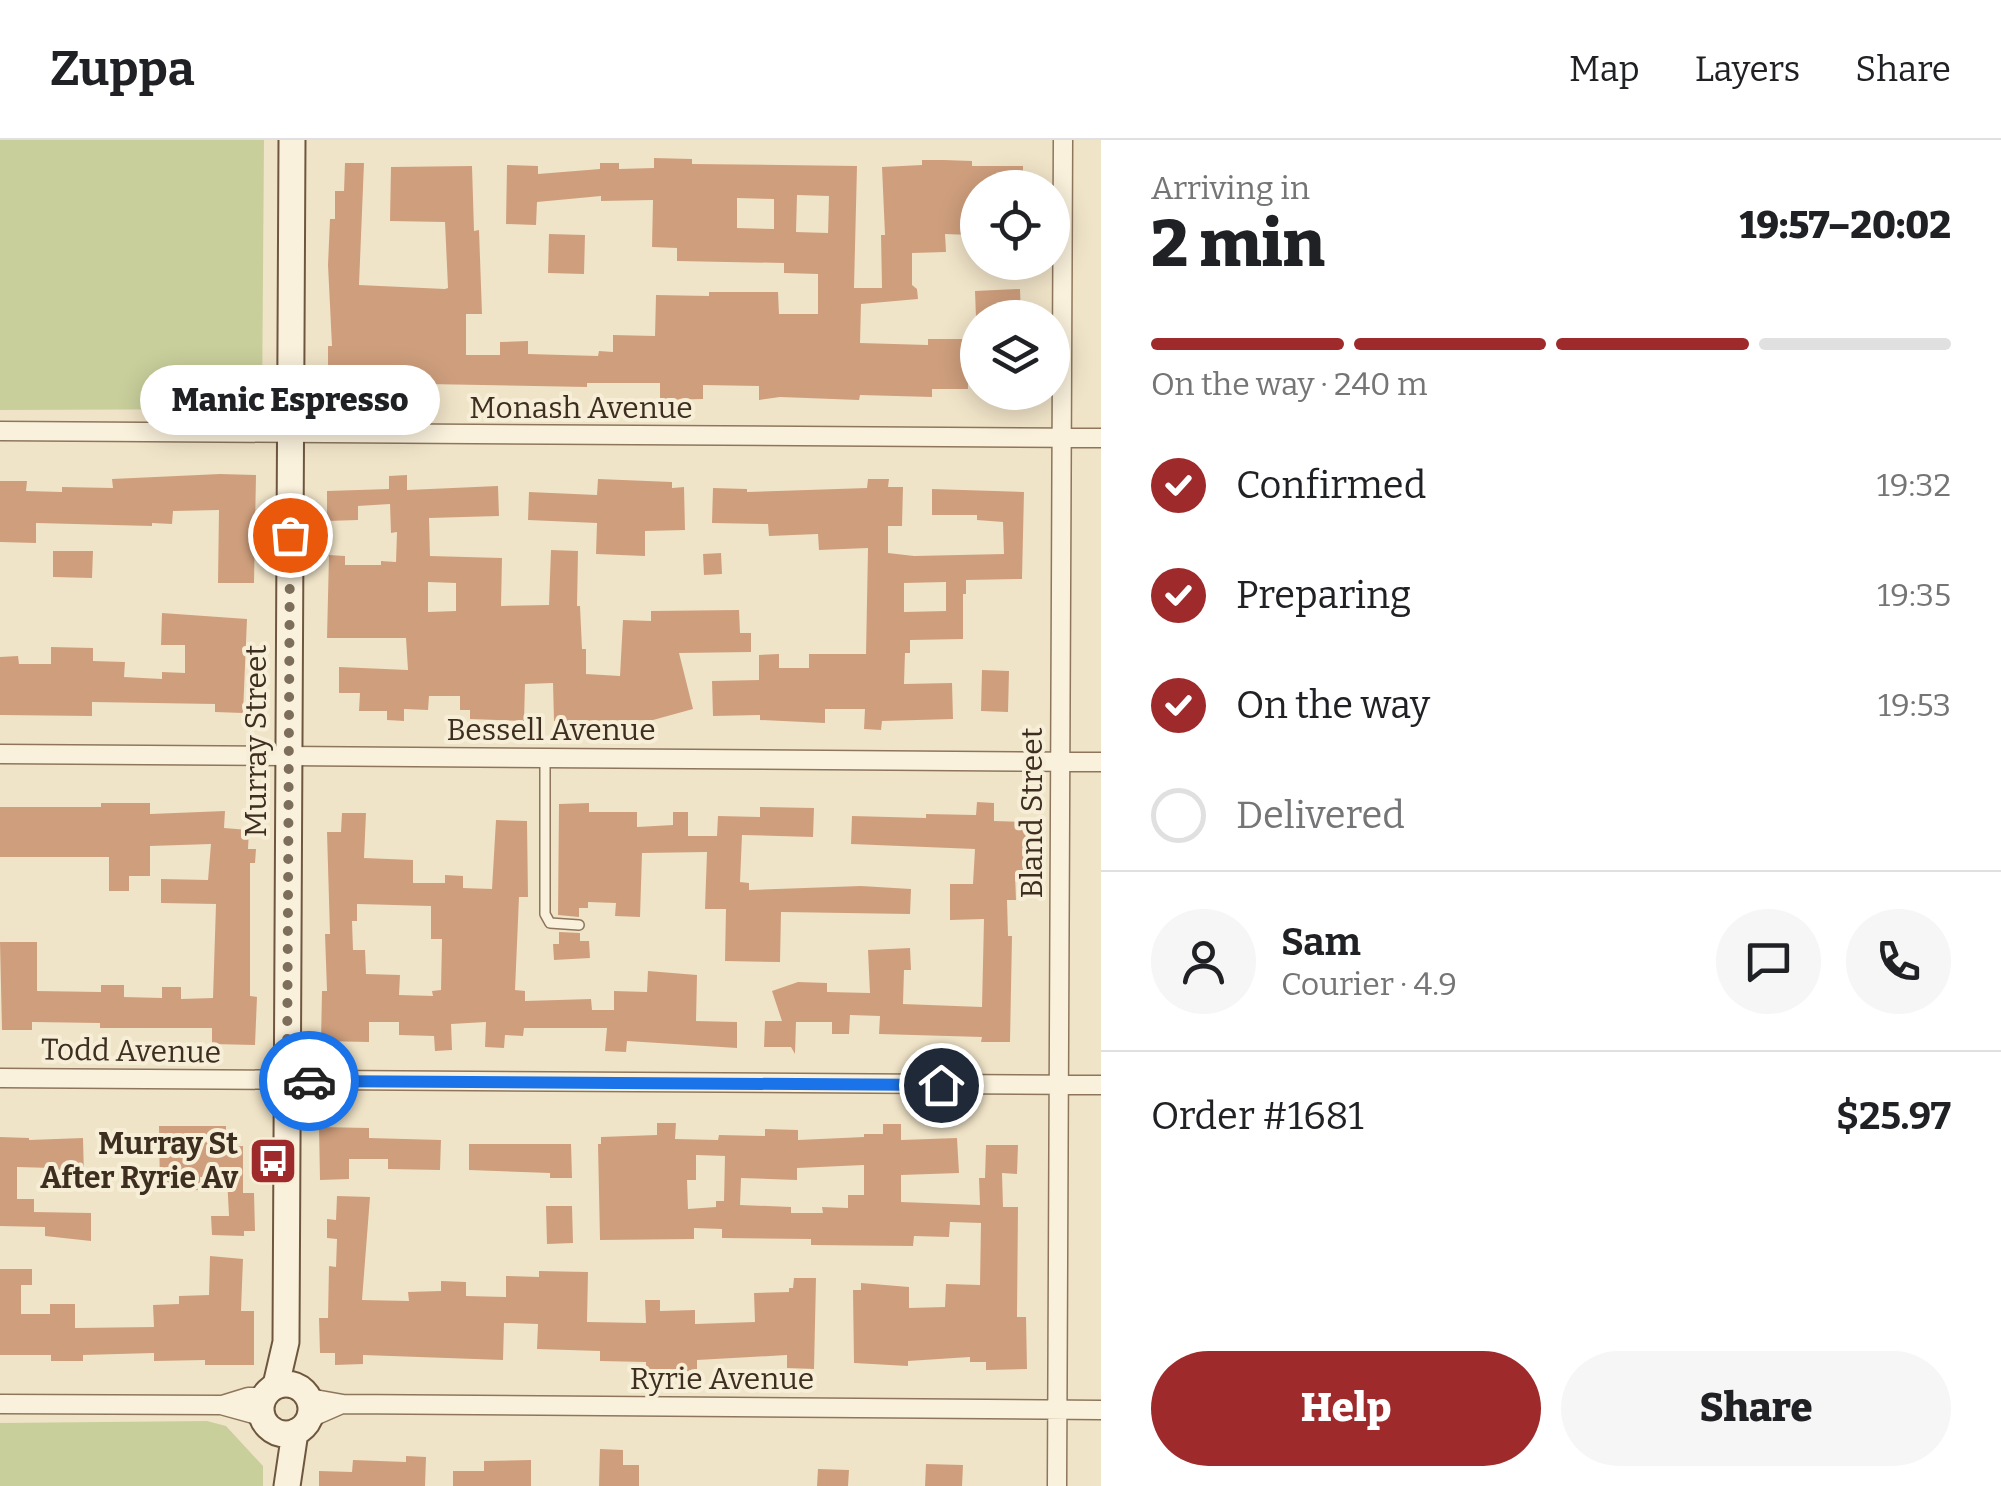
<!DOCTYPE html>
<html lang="en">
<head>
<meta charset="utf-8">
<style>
	:root { --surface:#fff; --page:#f6f6f6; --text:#202124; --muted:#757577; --line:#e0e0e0; --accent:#9e2a2b }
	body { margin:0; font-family:Bitter,serif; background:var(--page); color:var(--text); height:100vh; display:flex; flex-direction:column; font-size:38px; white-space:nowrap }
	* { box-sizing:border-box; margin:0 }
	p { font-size:32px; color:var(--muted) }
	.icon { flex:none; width:55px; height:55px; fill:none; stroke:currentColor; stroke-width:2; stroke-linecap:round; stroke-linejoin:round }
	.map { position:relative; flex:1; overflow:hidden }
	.drawer { display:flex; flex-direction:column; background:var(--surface); width:900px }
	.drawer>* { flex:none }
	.controls { position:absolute; left:960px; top:30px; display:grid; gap:20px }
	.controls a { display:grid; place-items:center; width:110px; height:110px; border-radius:50%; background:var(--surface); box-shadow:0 5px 25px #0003; font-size:50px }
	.pin { position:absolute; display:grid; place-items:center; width:85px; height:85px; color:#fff; margin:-42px; border:5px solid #fff; border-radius:50%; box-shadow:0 2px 10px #0007 }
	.courier { position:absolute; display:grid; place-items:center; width:100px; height:100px; margin:-50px; border:8px solid #1a73e8; border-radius:50%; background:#fff; color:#222; box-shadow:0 2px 12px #0007 }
	.bubble { position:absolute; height:70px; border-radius:35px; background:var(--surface); box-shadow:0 5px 25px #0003; font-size:32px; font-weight:800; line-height:70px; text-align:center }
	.headline em { font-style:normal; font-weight:800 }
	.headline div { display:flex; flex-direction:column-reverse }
	.headline { display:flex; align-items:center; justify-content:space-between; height:170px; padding:0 50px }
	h1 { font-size:65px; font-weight:800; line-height:75px }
	.bar { display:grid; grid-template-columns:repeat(4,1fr); gap:15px 10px; align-content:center; height:120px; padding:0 50px }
	.bar i { height:12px; border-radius:8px; background:var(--line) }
	.bar .current { background:var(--accent) }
	.bar p { grid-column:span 4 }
	.line { display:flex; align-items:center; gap:25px; padding:0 50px; border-top:2px solid var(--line) }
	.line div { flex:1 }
	.round { display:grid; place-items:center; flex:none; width:105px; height:105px; border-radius:52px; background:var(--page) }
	ol { padding:0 50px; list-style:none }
	li { display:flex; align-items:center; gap:30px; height:110px }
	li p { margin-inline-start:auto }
	li .icon { padding:10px; border-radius:50%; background:var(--accent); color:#fff; stroke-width:4 }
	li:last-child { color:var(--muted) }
	li i { width:55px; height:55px; border:5px solid var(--line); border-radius:50% }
	.cta { display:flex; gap:20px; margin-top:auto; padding:20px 50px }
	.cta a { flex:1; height:115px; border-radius:60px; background:var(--accent); color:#fff; font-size:40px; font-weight:800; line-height:115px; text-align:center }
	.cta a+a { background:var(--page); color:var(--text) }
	header { display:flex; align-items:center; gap:60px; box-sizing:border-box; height:140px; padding:0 50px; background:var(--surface); border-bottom:2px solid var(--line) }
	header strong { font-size:48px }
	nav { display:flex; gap:55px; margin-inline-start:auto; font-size:35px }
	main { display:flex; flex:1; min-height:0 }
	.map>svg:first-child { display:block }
</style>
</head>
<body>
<header>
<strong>Zuppa</strong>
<nav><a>Map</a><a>Layers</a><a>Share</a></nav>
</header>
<main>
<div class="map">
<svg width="1101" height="1346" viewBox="0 0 1101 1346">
	<rect width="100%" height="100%" fill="#f0e4c8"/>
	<path fill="#c9cf9b" d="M0 0H264L262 269 0 270Z
		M207 1281 226 1286 263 1326V1346H0V1283Z"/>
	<path fill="#cf9f7d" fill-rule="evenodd" d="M654 18 692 19V24L857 26 854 148H882L881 95H885L882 27 922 25V20H944L972 21V26H1023V48H978V57H972L971 95 945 94 946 112 912 113V145L917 149 918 159 861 164 860 203 928 205V199H968V249H932V257L860 255 859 260 780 257 759 260V246L703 245V259L660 260V243H587V247L426 244V246L387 245 388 240 328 239V206H332L328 125 330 79H335V51H344L345 23H364L359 145 445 149 448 148 445 82 390 81 391 27 472 26 474 91 479 90 482 174H466V215H500V202L528 201V214L598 216 599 211 613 212V195L655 196 656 155 709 156V152H778L779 174H818V134L784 133V123L677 121V108L652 107 653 60 601 61V56L537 62 536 85 506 84 507 25 538 26V34L600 29V23H619V29L654 28ZM797 55 829 56 828 93 796 92ZM737 58 774 59V89L737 88Z
		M549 94 585 95 584 134 548 133Z
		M1020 149 1021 178H976L975 151Z
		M220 334 256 335 254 443H218L219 370 173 371 172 384 152 383V386L36 383V403L0 402V341H27L26 351 62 352V347L113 348 112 339Z
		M407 335V350L498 346 499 376 429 378 430 416 502 418 501 466 549 465 551 410 578 411 577 466H580L582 509H586V534L620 536 623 480 651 481V471L739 470 740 493H751V512L679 513 693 569 653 580 554 581 553 543 525 544 524 581 470 579V570H460V556H429L428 570 404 569V581L387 580V571H359L360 553H339V527L408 530 406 498H327L329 415 345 416V425H381V421L396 422 397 392 391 393 390 364 358 366V380L327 381V351L389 349V336ZM428 442 456 443V471L428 472Z
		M598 339 672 342V348L684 347 685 390 645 391V416L596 414 597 383 528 380 529 352 597 355Z
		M868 339H889L888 347H903L902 386H888V413L914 416 1004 414 1003 382 977 380V375H932V349L1024 352 1022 439 966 440V454H963V499L910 500V513H905L904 544 952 543 953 579 882 581 881 590 864 589 865 569H825V583L760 580V575L713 576 712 541 759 540V515L779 514V528H809V514H866L868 408 819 410 818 394 769 396 768 384 712 383 713 348 747 349V352L867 348ZM946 442V471L904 472V443Z
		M53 411H93L92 438 53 437Z
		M721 413 722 434 704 435 703 414Z
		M162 473 247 479 243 573 215 572V564L92 562V576L0 575V517L18 516 19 524H51V507L93 508V521L125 522 124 537 162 539V532L185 533V505H161Z
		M982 530 1009 531 1008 572 981 571Z
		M977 662 994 663V681L1030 682 1028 734 1015 733 1016 760H1007L1008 796H1012L1010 902H981L982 897 879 894 880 876 850 875 849 894H832V882H796L795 914 791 907H764L765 881H782L772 851 798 842 827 843V852L870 853 868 810 910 808 911 830H904L903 864 982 867 984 779 950 780V744H973L975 709 851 704 852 676 926 678V674L976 675Z
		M101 663H150V674L225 671 224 688 249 690 248 709H256L255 723H250V856L257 857 255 905 212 904V888H100V883L32 882V890H2L0 802H37V851L101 852V845H124V857L162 858V847H181V859L213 858 216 764 161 763V739L208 740 211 704 150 706V736H129V751H109V717H0V667H101Z
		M589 663V672H637V687L673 685V672H688V696H717L718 676 760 677V667L814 668 813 697 742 695 740 742 749 743V750L861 746 911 749 910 774 781 772 780 822 725 821 726 769H705L707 712 642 713 640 777 615 776 616 763 588 762V768H579V777L558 775 559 664Z
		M342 673H366L364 718 413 720V743H445V735L463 736V748L492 749 496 680 527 681 528 757H519L515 850 525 851V861L591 859 592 870H614V851L647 852 648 831 697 835 696 881 737 882V908L627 901 626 912 605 911 607 888H524L523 896 505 895 504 908 485 907 486 882 451 884 452 910 435 911 434 896 399 895V882H369V902L321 901 322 851H327L325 794H330L327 692H341ZM357 764 431 766V799H442L441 850 432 851 433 856 399 855 400 835 366 834 365 810H353L352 781H357Z
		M559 792 580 793V801H589L590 818 554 820 553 804H559Z
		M657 983H676L675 999 718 1000 719 995 765 996V989L798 990V1000L864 997V994H883V984H901V1000L957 998 959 1033 901 1035V1062L980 1065 979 1038H985L986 1005H1018L1017 1034 1002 1033 1003 1067H1018L1017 1177H1026L1027 1229 986 1230V1222H970V1217L908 1221V1226L854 1223 853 1150H861V1143L909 1147V1168L945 1167 946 1144 980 1145 981 1083 950 1082 949 1097 914 1096 913 1106 811 1105V1099L722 1098V1089L694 1088V1099L600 1100 598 1004H601V997L657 995ZM696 1015 725 1016 724 1061H716V1067L688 1069 687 1040H696ZM864 1025V1055H848V1068L822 1067 823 1073H791V1067L740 1065 741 1038 797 1040V1028Z
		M159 986H226V1007L243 1006V1053H254L255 1091H244V1096L212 1095 211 1076H229L227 1037H200V1050L160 1051Z
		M319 987 369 988V998L441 1000 440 1030 388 1029V1019H349V1039L320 1040Z
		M0 997 29 998V1000L83 998 84 1036 52 1037V1028L17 1027V1059H34V1072L91 1073V1101L45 1096V1087L0 1086Z
		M469 1004H571L572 1038H550V1033L469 1030Z
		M337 1056 370 1057 362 1160 409 1161 408 1152 441 1151V1141L466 1142V1156L506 1157V1136L539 1137V1131L588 1132 587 1182 646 1183 645 1160H660V1171L695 1170V1184L755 1182 754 1153 789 1152V1148H793L794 1138H816L814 1229 787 1228V1215L697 1220V1231H646V1222L600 1221V1211L537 1209 538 1184 504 1183 503 1220 363 1215V1224L335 1225V1213H320L319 1178H328L329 1126 336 1127 337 1099 327 1098V1079L336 1080Z
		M546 1066H572L573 1103 547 1104Z
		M210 1116 243 1119 241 1171H254V1225H205V1220L154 1221V1213L83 1215V1221H51V1215H0V1129H32V1145H21V1174H50V1164H75V1188L154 1187 153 1165 179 1164V1156L209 1155Z
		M600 1309 623 1310V1325H639V1346H599Z
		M406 1316 426 1317 425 1346H319V1331L352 1332 353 1320 406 1322Z
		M531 1320V1346H453V1331H484V1321Z
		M926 1324 963 1325 962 1346H925Z
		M818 1329 849 1330 848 1346H817Z"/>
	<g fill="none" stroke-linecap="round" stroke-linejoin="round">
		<g stroke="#8d765c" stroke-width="12">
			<path id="lane" d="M545 617V774L550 783 579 785"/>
		</g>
		<g stroke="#8d765c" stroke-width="21">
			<path id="street" d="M0 291 1101 298
				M0 614 1101 622
				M0 938 1101 945
				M309 1258 343 1264 1101 1270
				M0 1264 221 1265 261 1276
				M222 1265 248 1257H263
				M310 1278 342 1264
				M1057 1346 1063 0"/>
		</g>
		<g stroke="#6f573f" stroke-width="29">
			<path id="secondary" d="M261 1269a25 25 0 1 1 50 0a25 25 0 1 1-50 0Z
				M276 1245 286 1202 292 0
				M287 1346 295 1292"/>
		</g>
		<use href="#lane" stroke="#faf1dc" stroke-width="9"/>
		<use href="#street" stroke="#faf1dc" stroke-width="18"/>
		<use href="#secondary" stroke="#faf1dc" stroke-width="25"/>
	</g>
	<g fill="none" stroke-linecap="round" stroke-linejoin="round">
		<path stroke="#7c6e5b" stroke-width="10" stroke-dasharray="0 18" d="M290 395 287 941H309"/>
		<path stroke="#1a73e8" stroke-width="12" d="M309 941 941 945"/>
	</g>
	<defs>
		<g id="bus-square" transform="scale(2.5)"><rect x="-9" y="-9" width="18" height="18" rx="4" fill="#9e2a2b" stroke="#f7eed8"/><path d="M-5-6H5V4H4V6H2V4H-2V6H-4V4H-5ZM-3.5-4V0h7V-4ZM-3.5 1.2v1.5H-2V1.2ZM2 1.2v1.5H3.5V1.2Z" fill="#fff"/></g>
	</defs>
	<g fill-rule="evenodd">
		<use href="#bus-square" x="273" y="1021"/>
	</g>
	<g text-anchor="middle" stroke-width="8" stroke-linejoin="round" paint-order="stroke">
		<g font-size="30" fill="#3d2e20" stroke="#f7eed8">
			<text x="581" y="278">Monash Avenue</text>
			<text x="551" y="600">Bessell Avenue</text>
			<text transform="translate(256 601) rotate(-90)" y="10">Murray Street</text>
			<text transform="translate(1032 673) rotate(-90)" y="10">Bland Street</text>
			<text transform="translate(131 911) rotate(1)" y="10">Todd Avenue</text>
			<text x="722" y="1249">Ryrie Avenue</text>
		</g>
		<g font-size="30" font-weight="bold" fill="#3d2e20" stroke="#f7eed8" text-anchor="end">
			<text x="238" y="1014">Murray St<tspan x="238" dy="34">After Ryrie Av</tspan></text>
		</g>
	</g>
</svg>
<div class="controls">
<a><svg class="icon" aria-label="locate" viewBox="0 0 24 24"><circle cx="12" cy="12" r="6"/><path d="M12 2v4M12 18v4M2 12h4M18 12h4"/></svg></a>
<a><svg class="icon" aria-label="layers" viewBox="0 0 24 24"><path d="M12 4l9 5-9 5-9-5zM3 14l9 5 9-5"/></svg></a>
</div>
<div class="pin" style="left:290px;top:395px;background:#ea580c"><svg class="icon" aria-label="bag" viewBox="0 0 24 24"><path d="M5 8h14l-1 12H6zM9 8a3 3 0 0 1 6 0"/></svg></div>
<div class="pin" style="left:941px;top:945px;background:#1f2937"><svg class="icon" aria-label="home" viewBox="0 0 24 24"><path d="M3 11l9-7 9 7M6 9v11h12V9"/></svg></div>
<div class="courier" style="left:309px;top:941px"><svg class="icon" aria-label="car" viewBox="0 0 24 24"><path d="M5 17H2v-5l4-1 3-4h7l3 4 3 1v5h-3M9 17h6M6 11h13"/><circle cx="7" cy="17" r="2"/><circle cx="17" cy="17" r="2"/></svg></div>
<div class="bubble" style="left:140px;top:225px;width:300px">Manic Espresso</div>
</div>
<section class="drawer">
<div class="headline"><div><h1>2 min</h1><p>Arriving in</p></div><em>19:57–20:02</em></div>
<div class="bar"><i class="current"></i><i class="current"></i><i class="current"></i><i></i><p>On the way · 240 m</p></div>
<ol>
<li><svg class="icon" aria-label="check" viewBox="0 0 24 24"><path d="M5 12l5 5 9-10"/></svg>Confirmed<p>19:32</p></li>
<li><svg class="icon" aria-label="check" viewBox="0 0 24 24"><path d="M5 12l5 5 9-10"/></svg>Preparing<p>19:35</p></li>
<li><svg class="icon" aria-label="check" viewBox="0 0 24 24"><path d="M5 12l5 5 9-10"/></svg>On the way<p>19:53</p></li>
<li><i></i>Delivered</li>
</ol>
<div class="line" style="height:180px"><a class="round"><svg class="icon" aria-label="person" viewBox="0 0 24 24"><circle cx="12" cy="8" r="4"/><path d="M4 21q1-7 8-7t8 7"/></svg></a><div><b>Sam</b><p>Courier · 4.9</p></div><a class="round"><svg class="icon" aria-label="chat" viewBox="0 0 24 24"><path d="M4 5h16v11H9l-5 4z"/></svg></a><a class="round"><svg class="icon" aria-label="phone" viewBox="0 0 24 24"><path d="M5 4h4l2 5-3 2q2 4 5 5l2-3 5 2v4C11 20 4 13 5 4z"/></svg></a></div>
<div class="line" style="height:130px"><div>Order #1681</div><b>$25.97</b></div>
<div class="cta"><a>Help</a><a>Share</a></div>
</section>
</main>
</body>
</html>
